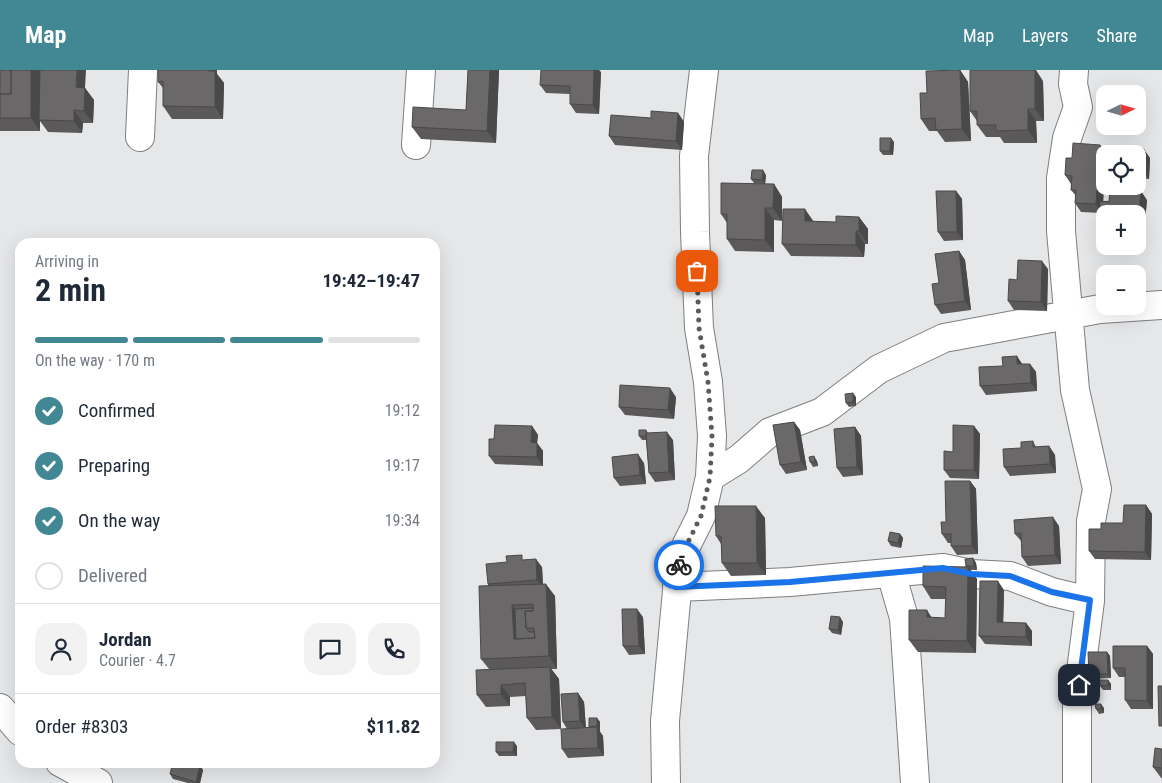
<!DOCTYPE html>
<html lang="en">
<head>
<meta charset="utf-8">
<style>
	:root { --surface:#fff; --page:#f2f2f3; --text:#1f2937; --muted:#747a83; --line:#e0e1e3; --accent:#428894 }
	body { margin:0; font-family:"Roboto Condensed",sans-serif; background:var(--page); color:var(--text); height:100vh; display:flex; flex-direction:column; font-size:19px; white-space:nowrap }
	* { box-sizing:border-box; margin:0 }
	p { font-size:16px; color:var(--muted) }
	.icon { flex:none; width:28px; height:28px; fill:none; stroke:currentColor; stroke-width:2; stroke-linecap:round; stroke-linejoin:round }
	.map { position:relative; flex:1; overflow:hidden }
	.sheet { position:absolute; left:15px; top:168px; width:425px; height:530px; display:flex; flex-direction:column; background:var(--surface); border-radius:15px; box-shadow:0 5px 20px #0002 }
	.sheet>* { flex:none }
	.needle { width:32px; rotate:85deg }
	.tools { position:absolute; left:1096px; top:15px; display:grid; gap:10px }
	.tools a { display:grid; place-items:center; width:50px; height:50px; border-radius:10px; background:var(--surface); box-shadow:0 5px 20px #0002; font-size:25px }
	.pin { position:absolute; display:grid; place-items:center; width:42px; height:42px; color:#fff; margin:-21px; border-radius:10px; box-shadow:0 2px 8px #0006 }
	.courier { position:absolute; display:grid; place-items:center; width:50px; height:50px; margin:-25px; border:4px solid #1a73e8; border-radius:50%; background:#fff; color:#222; box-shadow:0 1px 6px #0007 }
	.summary em { font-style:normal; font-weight:700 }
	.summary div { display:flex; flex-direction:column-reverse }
	.summary { display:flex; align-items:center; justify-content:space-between; height:85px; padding:0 20px }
	h1 { font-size:32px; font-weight:700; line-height:38px }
	.bar { display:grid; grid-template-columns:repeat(4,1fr); gap:8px 5px; align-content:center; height:60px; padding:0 20px }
	.bar i { height:6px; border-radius:4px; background:var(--line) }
	.bar .on { background:var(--accent) }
	.bar p { grid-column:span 4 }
	.line { display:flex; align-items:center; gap:12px; padding:0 20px; border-top:1px solid var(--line) }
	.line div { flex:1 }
	.round { display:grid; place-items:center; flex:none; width:52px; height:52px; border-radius:15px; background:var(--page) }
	ol { padding:0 20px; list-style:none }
	li { display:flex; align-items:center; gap:15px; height:55px }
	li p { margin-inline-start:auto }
	li .icon { padding:5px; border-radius:50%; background:var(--accent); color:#fff; stroke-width:4 }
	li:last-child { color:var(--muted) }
	li i { width:28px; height:28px; border:2px solid var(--line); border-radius:50% }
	header { display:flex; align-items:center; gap:30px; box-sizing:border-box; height:70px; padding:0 25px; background:var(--accent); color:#fff }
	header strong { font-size:24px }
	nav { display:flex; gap:28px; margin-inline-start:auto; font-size:18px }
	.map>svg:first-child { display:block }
</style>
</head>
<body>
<header>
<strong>Map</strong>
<nav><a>Map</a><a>Layers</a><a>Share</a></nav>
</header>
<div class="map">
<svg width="1162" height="713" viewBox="0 0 1162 713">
	<rect width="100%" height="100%" fill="#e6e7e9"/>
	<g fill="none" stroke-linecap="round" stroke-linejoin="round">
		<g stroke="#7d7e7f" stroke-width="30">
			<path id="minor" d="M1074 0 1073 14 1078 37 1067 68 1061 108V161L1075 320 1097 419 1091 451 1090 531 1077 632V713
				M140 67 143 0
				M416 75 421 0
				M710 407 739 389 770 362 822 342 879 299 944 268 1100 239 1162 235
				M891 503 904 548 915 713
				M677 517 790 512 943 498 971 504 1010 506 1052 522 1090 531
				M0 638 20 661
				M60 692 98 713
				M666 713 665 651 680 488 701 446 710 407 712 366 708 312 699 258 695 162 694 86 704 0"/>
		</g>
		<use href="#minor" stroke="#fff" stroke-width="28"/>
	</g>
	<path fill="#5b5959" d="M0 0H40V20L85 18 94 30 93 53H83L82 63 48 62 40 51V61H0Z
		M158 0H217V4L224 13 223 49H172L163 36V18L158 12Z
		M468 0H499L496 73 421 69 412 57 466 40Z
		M960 0 968 12 971 71 945 72 937 61H929L921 49 927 23Z
		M601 2 599 44 576 43 570 34V24L546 23 540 15Z
		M1043 11 1044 51H1036L1037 73H1004L1000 67H986L977 55V51L970 41Z
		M678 43 684 52 682 80 615 75 609 66 651 48Z
		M894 72 893 85H883L880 81Z
		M1100 75 1106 83 1105 84 1103 131 1147 130 1145 151H1138V144H1105V147L1102 143 1081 142 1075 133 1076 126 1071 120V114L1065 105 1072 88Z
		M1138 84 1150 88 1149 109 1138 108Z
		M766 105 765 114 754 113 751 109Z
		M774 114 782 127V151L774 150V182L735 181 727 169V153L721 144Z
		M956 121 962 129 963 170 944 171 938 162Z
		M859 147 868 159V174H865L864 187 791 186 782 174 814 152H836Z
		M959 181 965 190 971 240 941 244 935 235Z
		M1048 199 1047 241 1014 240 1008 231 1017 210Z
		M1022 294H1030L1036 302 1037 321 986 325 980 316 1003 296Z
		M676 327 674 349 625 345 619 337Z
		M856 327V336L849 337 846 333Z
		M794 352 800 360 807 400 786 404 780 395Z
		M532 356 538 365 537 373 543 381V396L495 394 489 386Z
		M974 356 980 364 979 409 950 408 944 400 953 382Z
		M855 357 861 366 863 405 843 407 837 398Z
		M646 360 648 363 673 370 675 410 655 412 649 403 646 370H642L639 366Z
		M1033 371 1036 377 1049 376 1055 385 1056 403 1010 406 1004 397 1021 378Z
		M817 391 818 396 813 397 810 392Z
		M644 393 646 414 620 416 614 408Z
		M970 411 976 419 978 484 957 485 951 476V473H948L942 464 946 452Z
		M1146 435 1152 444 1151 490 1095 489 1089 481 1101 459 1123 453Z
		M765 448 766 505 731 506 722 493 721 474 716 466Z
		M1059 456 1061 494 1028 496 1022 487V472L1015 464Z
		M900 464 903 468 901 478 891 476 888 471Z
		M973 488 976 493 977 500H971L977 509 976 583 918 582 909 570 931 547 945 548 946 529H931L923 516 966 496Z
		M525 490 542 497 543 514 555 526 557 599H551L559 609 561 659 536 660 527 648 526 626 510 627V636L486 637 477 625 489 599 481 589 488 515V514L507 492Z
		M1004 520 1003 553H1026L1032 561V576L985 574 979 566Z
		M643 547 645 584 629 585 623 576Z
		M843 552 841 565 832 563 829 559Z
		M1147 576 1153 584V639H1131L1125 630V607H1119L1113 598Z
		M1107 582 1110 586 1111 608 1092 609 1089 604Z
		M1108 610 1111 614V620H1103L1100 616Z
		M578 623 584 632 586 658H590L589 657 597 648 600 652V661H599L603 666 604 686 568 688 562 679 567 659 563 652Z
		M1104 638V643L1099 644 1096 639Z
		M517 676V686H499L496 682Z
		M1162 679V709L1153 697Z
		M200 696 203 700 200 713H188L173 709 170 704Z"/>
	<path fill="#4a4949" d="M31 0H40V61L31 48Z
		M77 0H86L85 18 94 30 93 53 84 41 76 17Z
		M208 0H217V4L224 13 223 49 215 37Z
		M490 0H499L496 73 487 61Z
		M594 0H599L601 2 599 44 593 35Z
		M960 0 968 12 971 71 962 59Z
		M1035 0H1036L1043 11 1044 51 1035 39Z
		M1028 39 1036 51 1037 73 1028 60Z
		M74 40 83 53 82 63 74 51Z
		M678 43 684 52 682 80 676 71Z
		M891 68 894 72 893 85 890 81Z
		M1100 75 1106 83 1105 84 1103 140 1100 139 1096 134Z
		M1144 79 1150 88 1149 109 1143 100Z
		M763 100 766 105 765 114 762 110Z
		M774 114 782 127V151L773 138Z
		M956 121 962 129 963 170 957 162Z
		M1141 121 1147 130 1145 151 1139 143Z
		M765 138 774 150V182L765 170Z
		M805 139 814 152 805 151Z
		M859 147 868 159V174L859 161Z
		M856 161 865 174 864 187 856 175Z
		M959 181 965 190 971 240 965 231Z
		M1042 191 1048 199 1047 241 1041 232Z
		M1017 286 1023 295 1017 294Z
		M1030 294 1036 302 1037 321 1031 313Z
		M670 318 676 327 674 349 668 340Z
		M853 323 856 327V336L853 332Z
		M794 352 800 360 807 400 801 392Z
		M532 356 538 365 537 373 543 381V396L537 387 531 372Z
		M974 356 980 364 979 409 974 400Z
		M855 357 861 366 863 405 857 397Z
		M667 362 673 370 675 410 669 402Z
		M1049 376 1055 385 1056 403 1050 394Z
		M638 384 644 393 646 414 640 405Z
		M814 386 817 391 818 396 815 392Z
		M970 411 976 419 978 484 972 476Z
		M1146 435 1152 444 1151 490 1145 482Z
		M756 436 765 448 766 505 757 493Z
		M1053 447 1059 456 1061 494 1055 485Z
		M900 464 903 468 901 478 898 473Z
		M973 488 976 493 977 500 974 496Z
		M536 489 542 497 543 519 537 510Z
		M968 497 977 509 976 583 967 571Z
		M998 511 1004 520 1003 561 997 552Z
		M546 514 555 526 557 599 549 586Z
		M512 535 521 547 522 572 514 569Z
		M637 539 643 547 645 584 639 576Z
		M927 540 935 553 927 547Z
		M840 547 843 552 841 565 838 560Z
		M1026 553 1032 561V576L1026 567Z
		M1147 576 1153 584V639L1147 631Z
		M1107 582 1110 586 1111 608 1108 604Z
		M550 597 559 609 561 659 552 647Z
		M1108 610 1111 614V620L1108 615Z
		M501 615 510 627V636L501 624Z
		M578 623 584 632 586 660 580 651Z
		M1101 634 1104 638V643L1101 639Z
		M597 648 600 652V661L597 656Z
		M597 657 603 666 604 686 598 678Z
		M514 672 517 676V686L513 682Z
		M200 696 203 700 200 713H197L196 712Z"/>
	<path fill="#6a6868" stroke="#4a4949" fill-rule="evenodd" d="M0 0H11V24H0Z
		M11 0H31V48H0V24H11Z
		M40 0H77L76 17 85 18 84 41 74 40V51L39 50Z
		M158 0H208V1H215V37L163 36V11L158 12Z
		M468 0H490L487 61 412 57 413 37 466 40Z
		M541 0H594L593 35 570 34V16L540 15Z
		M960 0 962 59 936 60 935 48 921 49 920 23H927L926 1Z
		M970 0H1035V39H1028V60L996 61V55H977V41H970Z
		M651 41 678 43 676 71 609 66 611 45 651 48Z
		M880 68H891L890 81H880Z
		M1073 73 1100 75 1096 134 1075 133 1076 120H1071L1072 106 1065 105 1066 88H1072Z
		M1114 77 1144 79 1143 100H1138V84H1113Z
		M752 100H763L762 110 751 109Z
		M721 113 774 114 773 138H765V170L727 169V144H721Z
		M1110 119 1141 121 1139 143 1099 139 1100 131 1109 132Z
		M936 121H956L957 162H938Z
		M783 139H805V151L836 152V146L859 147V161H856V175L782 174Z
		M959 181 965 231 935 235 932 214 939 213 935 184Z
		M1018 190 1042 191 1041 232 1008 231 1009 209 1017 210Z
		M1017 286V294H1030L1031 313 980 316 979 297 1003 296 1002 287Z
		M620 315 670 318 668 340 619 337Z
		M853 323V332L846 333 845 324Z
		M794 352 801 392 780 395 773 355Z
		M495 355 532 356 531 372 537 373V387L489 386V369H494Z
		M953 355 974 356V400H944V381L953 382Z
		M855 357 857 397 837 398 834 359Z
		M639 360H646V366H639Z
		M667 362 669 402 649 403 646 363Z
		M1033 371V377L1049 376 1050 394 1004 397 1003 379 1021 378V372Z
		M638 384 640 405 614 408 612 387Z
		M814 386 815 392H810L809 387Z
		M945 411H970L972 476H951V464H942L941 452H946Z
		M1124 435H1146L1145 482 1089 481V459H1101V453H1123Z
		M715 436H756L757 493H722L721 466H716Z
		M1053 447 1055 485 1022 487 1021 463 1015 464 1014 450Z
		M890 462 900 464 898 473 888 471Z
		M522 485V490L536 489 537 510 488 514 486 494 507 492 506 486Z
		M973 488 974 496H966L965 489Z
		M923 496 968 497 967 571 909 570V540H927V547L945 548 946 517 923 516Z
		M980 511H998L997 552 1026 553V567L979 566Z
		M546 514 549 586 481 589 479 516ZM533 534V541H525L526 558H534L535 568 514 569 512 535Z
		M533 538V541H525L526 558 529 562H534L535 568 516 569 515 539Z
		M622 539H637L639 576H623Z
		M831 546 840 547 838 560 829 559Z
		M1113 576H1147V631L1125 630V598H1113Z
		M1088 582H1107L1108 604H1089Z
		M550 597 552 647 527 648 525 613 501 615V624L477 625 476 600Z
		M1099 610H1108V615L1100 616Z
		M1158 616H1162V656H1159Z
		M578 623 580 651 563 652 561 624Z
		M1095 634H1101V639H1096Z
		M589 648H597V656L589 657Z
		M597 657 598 678 562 679 561 659Z
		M496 672H514L513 682H496Z
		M1155 678 1162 679V698L1153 697Z
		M173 692H189L200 696 196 712 170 704Z"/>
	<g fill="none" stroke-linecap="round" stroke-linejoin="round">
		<path stroke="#5a5b5c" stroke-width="5" stroke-dasharray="0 9" d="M679 495 680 488 701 446 710 407 712 366 708 312 699 258 697 201"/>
		<path stroke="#1a73e8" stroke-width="6" d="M679 495 676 517 790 512 943 498 971 504 1010 506 1052 522 1090 530 1079 615"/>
	</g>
</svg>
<div class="tools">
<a><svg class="needle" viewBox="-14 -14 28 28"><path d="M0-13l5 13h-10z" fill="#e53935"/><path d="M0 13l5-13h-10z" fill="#747a83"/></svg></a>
<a><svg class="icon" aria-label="locate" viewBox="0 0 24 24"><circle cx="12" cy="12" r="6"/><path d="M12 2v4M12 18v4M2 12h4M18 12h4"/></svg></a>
<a>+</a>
<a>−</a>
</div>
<div class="pin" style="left:697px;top:201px;background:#ea580c"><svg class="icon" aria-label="bag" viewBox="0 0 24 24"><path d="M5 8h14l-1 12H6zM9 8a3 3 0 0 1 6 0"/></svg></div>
<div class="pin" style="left:1079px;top:615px;background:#1f2937"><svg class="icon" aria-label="home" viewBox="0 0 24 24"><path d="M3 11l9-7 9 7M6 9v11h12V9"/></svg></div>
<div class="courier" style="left:679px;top:495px"><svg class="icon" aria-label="bike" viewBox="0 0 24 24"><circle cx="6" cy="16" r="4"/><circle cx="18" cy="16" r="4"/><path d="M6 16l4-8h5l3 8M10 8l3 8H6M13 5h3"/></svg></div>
<section class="sheet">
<div class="summary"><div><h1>2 min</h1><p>Arriving in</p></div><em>19:42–19:47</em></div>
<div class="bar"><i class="on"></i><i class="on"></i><i class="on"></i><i></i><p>On the way · 170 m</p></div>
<ol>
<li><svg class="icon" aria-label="check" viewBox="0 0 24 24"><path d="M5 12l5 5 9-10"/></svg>Confirmed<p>19:12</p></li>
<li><svg class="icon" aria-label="check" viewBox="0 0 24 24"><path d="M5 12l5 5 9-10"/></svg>Preparing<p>19:17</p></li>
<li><svg class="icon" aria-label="check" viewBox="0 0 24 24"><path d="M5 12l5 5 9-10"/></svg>On the way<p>19:34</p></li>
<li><i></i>Delivered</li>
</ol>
<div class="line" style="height:90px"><a class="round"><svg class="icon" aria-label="person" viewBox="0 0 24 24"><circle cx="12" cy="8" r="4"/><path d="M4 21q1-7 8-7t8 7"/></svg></a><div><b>Jordan</b><p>Courier · 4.7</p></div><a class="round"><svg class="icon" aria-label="chat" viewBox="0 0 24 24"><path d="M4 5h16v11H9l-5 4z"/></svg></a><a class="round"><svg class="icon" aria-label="phone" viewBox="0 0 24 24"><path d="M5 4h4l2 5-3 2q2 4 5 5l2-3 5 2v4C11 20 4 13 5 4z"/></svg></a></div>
<div class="line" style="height:65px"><div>Order #8303</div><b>$11.82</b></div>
</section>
</div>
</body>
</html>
